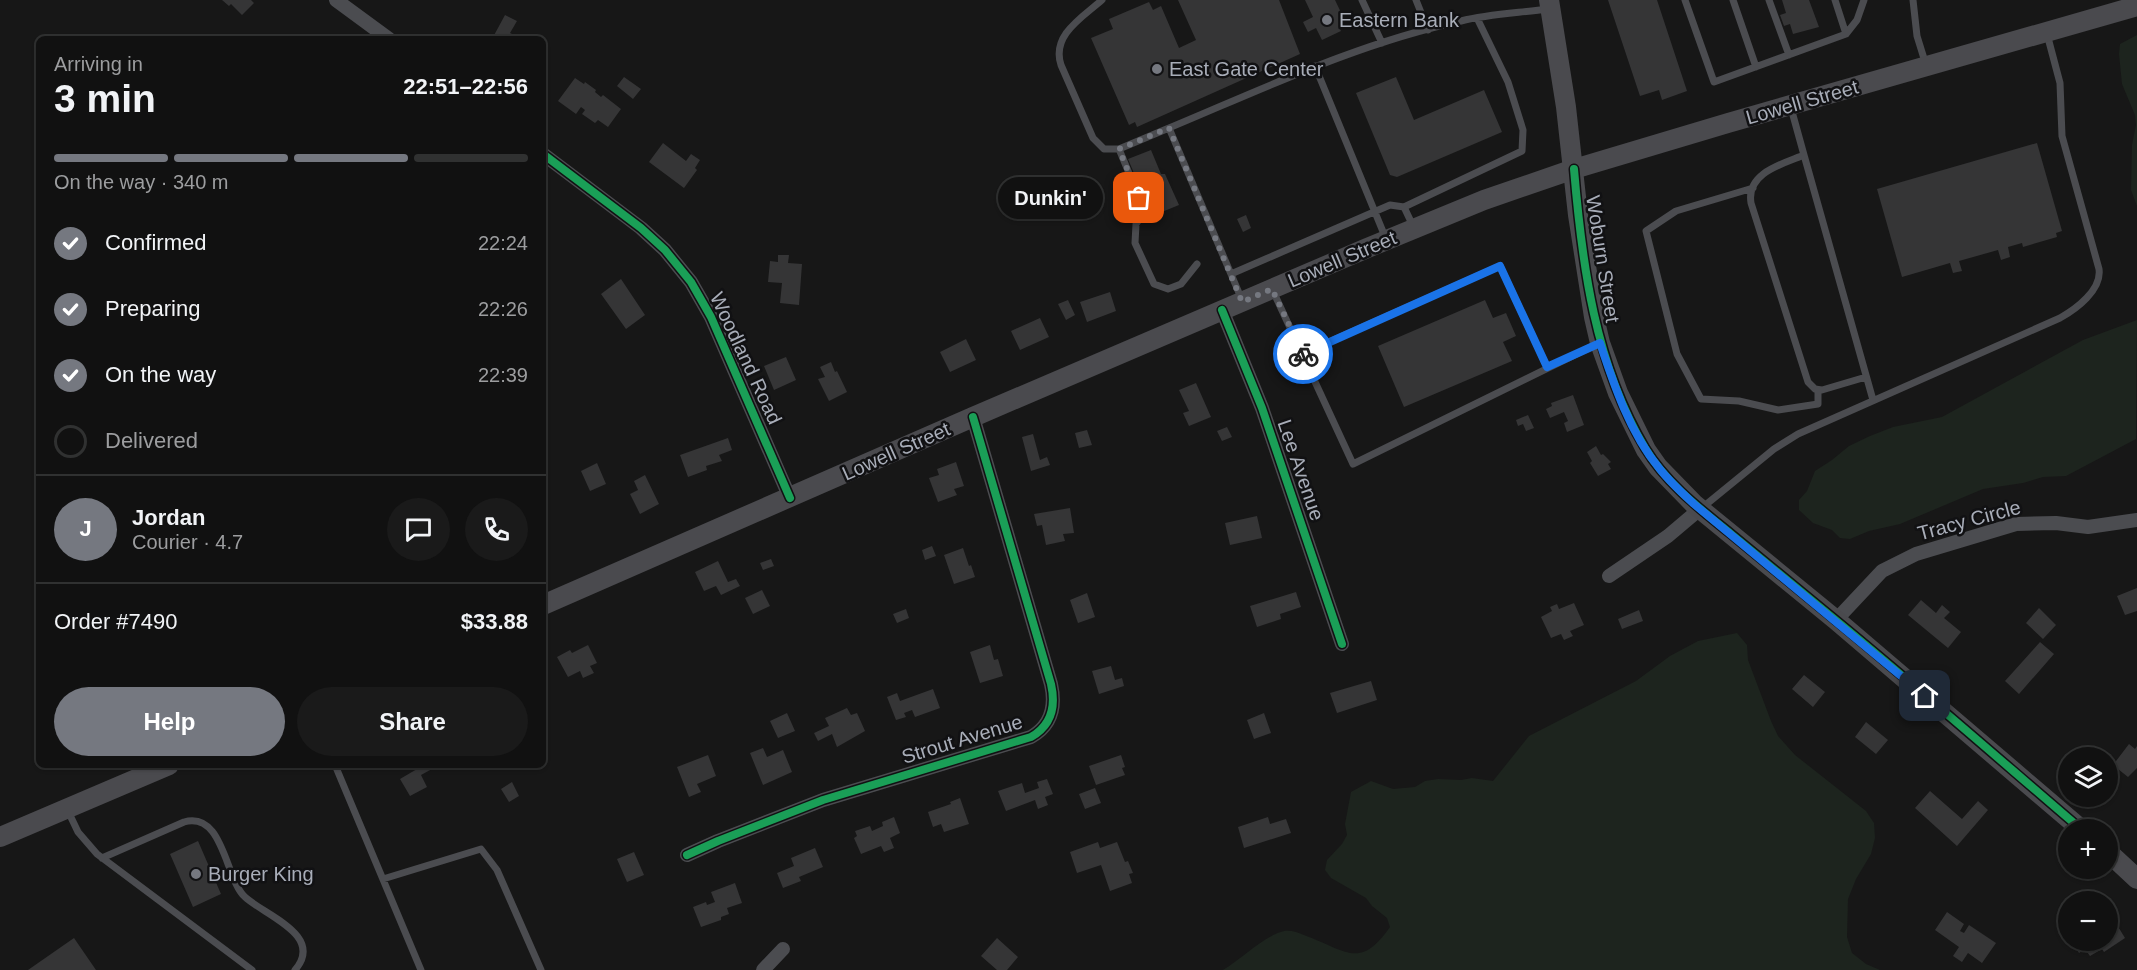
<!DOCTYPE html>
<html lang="en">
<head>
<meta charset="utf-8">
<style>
	:root { --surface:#111; --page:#1a1a1a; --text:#f1f3f6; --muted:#9c9d9f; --line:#303131; --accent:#757880 }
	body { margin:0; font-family:Arial,sans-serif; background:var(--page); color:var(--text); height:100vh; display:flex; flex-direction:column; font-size:22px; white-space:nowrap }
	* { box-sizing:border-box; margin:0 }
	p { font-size:20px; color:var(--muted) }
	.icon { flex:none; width:33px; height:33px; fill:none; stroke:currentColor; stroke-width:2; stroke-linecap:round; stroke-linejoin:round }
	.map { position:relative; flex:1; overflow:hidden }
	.sheet { position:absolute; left:36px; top:36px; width:510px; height:732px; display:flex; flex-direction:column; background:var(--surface); border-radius:9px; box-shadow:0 2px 4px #0004,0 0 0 2px var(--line) }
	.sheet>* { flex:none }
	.buttons { position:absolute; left:2058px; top:747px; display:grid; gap:12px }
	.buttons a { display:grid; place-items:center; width:60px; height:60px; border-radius:50%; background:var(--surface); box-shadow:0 2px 4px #0004,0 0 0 2px var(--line); font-size:30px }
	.pin { position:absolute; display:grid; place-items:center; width:51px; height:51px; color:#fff; margin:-26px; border-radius:12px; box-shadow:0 3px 9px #0006 }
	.courier { position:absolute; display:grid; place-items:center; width:60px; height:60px; margin:-30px; border:4px solid #1a73e8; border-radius:50%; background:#fff; color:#222; box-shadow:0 2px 8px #0007 }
	.bubble { position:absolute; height:42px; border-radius:21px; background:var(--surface); box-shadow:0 2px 4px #0004,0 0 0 2px var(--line); font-size:20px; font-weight:700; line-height:42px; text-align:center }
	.overview em { font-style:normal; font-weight:700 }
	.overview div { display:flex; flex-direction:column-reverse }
	.overview { display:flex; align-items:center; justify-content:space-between; height:102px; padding:0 18px }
	h1 { font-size:39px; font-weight:700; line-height:45px }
	.bar { display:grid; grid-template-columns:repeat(4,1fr); gap:9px 6px; align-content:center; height:72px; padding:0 18px }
	.bar i { height:8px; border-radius:4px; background:var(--line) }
	.bar .active { background:var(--accent) }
	.bar p { grid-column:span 4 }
	.line { display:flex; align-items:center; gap:15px; padding:0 18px; border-top:2px solid var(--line) }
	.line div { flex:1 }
	.round { display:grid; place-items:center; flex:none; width:63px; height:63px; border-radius:32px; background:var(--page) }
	ol { padding:0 18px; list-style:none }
	li { display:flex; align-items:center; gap:18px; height:66px }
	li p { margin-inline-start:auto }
	li .icon { padding:6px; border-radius:50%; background:var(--accent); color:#fff; stroke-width:4 }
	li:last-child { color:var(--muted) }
	li i { width:33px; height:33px; border:3px solid var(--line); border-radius:50% }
	.action { display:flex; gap:12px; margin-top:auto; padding:12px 18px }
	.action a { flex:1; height:69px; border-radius:36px; background:var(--accent); color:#fff; font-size:24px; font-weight:700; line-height:69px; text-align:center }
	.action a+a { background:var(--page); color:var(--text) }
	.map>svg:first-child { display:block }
</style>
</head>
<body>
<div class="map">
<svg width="2137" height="970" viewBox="0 0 2137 970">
	<rect width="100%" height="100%" fill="#171717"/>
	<path fill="#1d241e" d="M2137 35V206L2131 190 2132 145 2136 125 2135 115 2122 84 2119 54 2120 44Z
		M2137 320 2136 439 2066 476 2043 477 2023 483 1983 489 1900 524 1869 531 1850 539 1840 538 1832 530 1813 523 1799 510V500L1807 491 1815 471 1832 460 1849 446 1870 436 1893 427 1942 417 2083 340Z
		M1737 633 1747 645 1748 660 1771 721 1778 736 1795 755 1866 811 1874 823 1875 838 1871 854 1856 879 1848 899 1847 937 1852 953 1866 964 1880 970H1223C1240 960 1263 937 1281 932 1288 929 1297 932 1304 935 1347 951 1360 970 1390 927L1387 918 1372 906 1366 898 1331 878 1325 870 1327 860 1342 844 1347 835 1345 824 1351 792 1371 781 1393 789 1415 787 1425 781 1438 779 1461 780 1472 778 1493 781 1529 736 1636 681 1670 656 1698 641Z"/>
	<path fill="#353536" d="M222 0H251L254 3 242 15 231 4 229 6Z
		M1178 0H1279L1300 54 1137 127 1135 122 1129 125 1091 38 1113 29 1109 19 1149 2 1153 10 1161 6 1179 48 1196 40Z
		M1305 0H1335L1346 23 1339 27 1341 31 1322 40 1316 28 1308 32 1303 22 1313 17Z
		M1608 0H1657L1687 91 1662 100 1659 90 1640 96Z
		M1782 0H1809L1819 27 1793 34 1790 24 1784 26 1780 15 1786 13Z
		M505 15 517 21 510 33 514 35 512 39H492Z
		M624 77 641 89 633 99 617 86Z
		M1396 77 1414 120 1484 90 1502 132 1397 177 1390 175 1356 93Z
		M575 78 584 84 585 82 596 90 595 92 601 97 603 95 621 109 608 127 598 120 595 123 582 114 585 110 581 107 576 114 558 101Z
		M663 143 686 161 691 154 700 160 695 168 697 170 684 188 649 162Z
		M2037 143 2062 231 2056 233 2057 237 2023 247 2022 243 2008 247 2010 257 2001 260 1998 250 1959 261 1962 271 1953 273 1950 263 1902 277 1877 189Z
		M1151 150 1161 174H1165L1179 205 1152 216 1128 159Z
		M1246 215 1251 228 1243 232 1237 219Z
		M778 255H789L788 263 802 264 799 305 780 303 782 283 768 282 770 261 778 262Z
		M621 279 645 315 626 329 601 294Z
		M1110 292 1116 311 1087 322 1080 302Z
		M1068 300 1075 315 1066 320 1058 304Z
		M1485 300 1493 318 1506 313 1516 336 1503 342 1512 361 1404 407 1378 346Z
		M1040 318 1049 337 1020 350 1011 331Z
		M966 339 976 360 950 372 940 352Z
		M786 357 796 380 774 390 764 366Z
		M831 362 835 372 837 371 847 392 829 401 818 379 825 377 820 367Z
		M1196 383 1211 417 1189 426 1183 413 1189 411 1179 390Z
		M1573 395 1584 425 1567 432 1564 423 1568 421 1564 412 1550 418 1546 409 1552 406 1551 403Z
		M1528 415 1534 428 1526 431 1523 424 1518 426 1516 420Z
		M1227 427 1232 437 1222 441 1217 431Z
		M1087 430 1092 445 1079 448 1075 433Z
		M1033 434 1040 460 1047 457 1050 465 1031 471 1022 437Z
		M728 438 732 450 719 455 722 461 706 466 707 470 688 477 680 455Z
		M1596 446 1601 455 1603 454 1611 462 1608 464 1611 469 1598 476 1590 463 1592 461 1587 452Z
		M956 462 964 486 954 489 957 495 938 502 929 478 939 475 937 469Z
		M597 463 606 484 590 491 581 471Z
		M645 475 659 504 640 514 630 494 638 490 634 481Z
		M1070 508 1074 533 1063 534 1065 541 1046 545 1042 525 1037 526 1034 514Z
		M1257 516 1262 538 1230 545 1225 523Z
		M932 546 936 556 925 560 922 550Z
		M963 548 969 566 971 565 975 577 954 584 944 555Z
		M771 559 774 566 763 570 760 563Z
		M718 561 728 582 736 579 740 586 721 595 716 586 704 591 695 572Z
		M2137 588V611L2125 615 2117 596Z
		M762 590 770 606 753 614 745 598Z
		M1296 592 1301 607 1280 614 1281 619 1257 627 1250 606Z
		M1087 593 1095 617 1078 623 1070 600Z
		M1921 600 1936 613 1942 605 1950 612 1944 618 1961 632 1948 648 1908 615Z
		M1574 603 1584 625 1570 631 1573 636 1564 640 1561 634 1551 638 1541 617 1552 611 1550 607 1557 604 1559 609Z
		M2039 608 2056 625 2043 639 2026 623Z
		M906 609 909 618 897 623 893 614Z
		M1639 610 1643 621 1622 629 1618 619Z
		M2040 642 2054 654 2019 694 2005 681Z
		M588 645 597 663 590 666 594 673 583 678 580 671 568 677 557 657 570 650 572 653Z
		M990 645 994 660 998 659 1003 676 980 683 970 652Z
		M1111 666 1115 680 1122 678 1124 686 1099 694 1092 671Z
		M1804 675 1825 692 1813 707 1792 689Z
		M1371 681 1377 700 1337 713 1330 693Z
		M933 689 940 708 915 717 912 710 904 713 906 717 896 720 887 697 897 693 900 701Z
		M847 708 851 715 857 713 865 731 837 747 832 734 818 741 814 733 829 726 825 718Z
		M787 713 795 731 778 738 770 721Z
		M1264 713 1271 733 1254 739 1247 720Z
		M1866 722 1888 740 1876 754 1855 737Z
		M2129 744 2135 749 2137 746V768L2128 777 2113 765Z
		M763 748 767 757 783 750 792 772 763 785 750 753Z
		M708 755 716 776 697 784 701 792 689 797 677 767Z
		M1121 755 1125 767 1122 768 1125 775 1096 785 1089 766Z
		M415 765H430L432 769 421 775 427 787 410 796 400 779 417 769Z
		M1047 779 1053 794 1045 797 1048 805 1038 809 1035 800 1006 811 998 791 1022 783 1025 793 1039 788 1037 782Z
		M512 782 519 796 509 802 501 789Z
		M1095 788 1101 803 1085 809 1079 794Z
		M1930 791 1962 819 1978 801 1988 810 1957 846 1915 808Z
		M960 798 969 824 944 832 941 824 933 827 928 812 951 804 950 802Z
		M894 817 900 833 890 838 894 848 884 852 881 846 861 854 854 838 857 836 855 831 870 826 872 831 883 826 882 822Z
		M1268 817 1270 824 1286 819 1291 833 1244 848 1238 827Z
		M198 841 221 894 193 907 170 854Z
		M1098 842 1100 848 1117 842 1125 862 1128 861 1133 873 1129 874 1132 883 1110 891 1101 865 1077 873 1070 852Z
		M815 848 823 867 799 877 801 881 783 888 777 873 794 866 791 858Z
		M634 852 644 875 627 882 617 859Z
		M735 883 742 903 727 908 729 914 721 917V920L701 927 693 907 706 902 707 905 715 902 711 892Z
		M1947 912 1964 924 1960 931 1964 933 1969 925 1996 943 1982 963 1968 953 1962 962 1953 956 1959 947 1935 930Z
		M2114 920 2125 938 2104 952 2102 949 2090 956 2085 949 2079 953 2073 943 2077 940H2108V925Z
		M74 938 96 970H28Z
		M997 938 1018 957 1007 970H997L981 956Z"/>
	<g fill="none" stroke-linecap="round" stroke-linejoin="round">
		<path stroke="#4b4c50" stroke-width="7" d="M1102 0C1083 17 1051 35 1061 65L1093 138 1104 149H1119L1169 128
			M1362 0 1382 43
			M1416 0 1428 30
			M1685 0 1714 82 1846 34 1857 20 1864 0
			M1733 0 1756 67
			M1769 0 1789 55
			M1835 0 1846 34
			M1913 0 1917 36 1926 65
			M1315 66 1386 239
			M1791 108 1804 155
			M1119 149 1145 212 1136 224 1135 243 1154 284 1168 289 1181 284 1197 264
			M1753 188 1676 211 1646 231 1677 354 1701 399 1739 401 1778 410 1818 404V390
			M1404 207 1413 226
			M1231 274 1390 205 1404 207 1522 151 1523 130 1508 82 1477 18
			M1273 291 1353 464 1597 344
			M1242 300 1169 128C1265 88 1359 43 1461 21 1489 14 1519 13 1548 9
			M1302 354 1500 266 1547 367
			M1866 377 1822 390 1815 389 1808 382 1751 203C1746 173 1782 164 1804 155L1873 400
			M1703 507 1774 449 1798 434 2060 318C2076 309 2102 290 2099 269L2062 136 2060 83 2047 34
			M335 765 421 970
			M68 811 78 832 97 854 252 970
			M102 858 184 822C224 811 225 879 245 897 264 915 325 935 295 970
			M383 879 481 849 497 870 541 970"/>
		<path stroke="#4b4c50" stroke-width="14" d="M336 0 389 39
			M543 154 641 228 665 250 691 282 711 317 790 498
			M1222 310 1262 408 1342 644
			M1609 576 1668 536 1700 509
			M1836 620 1882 571 1916 554 2016 524 2056 523 2088 527 2137 520
			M687 855 718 841 823 800 1031 737C1052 725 1056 706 1051 684L973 417
			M763 970 783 949"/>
		<path stroke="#4a4a4e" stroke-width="20" d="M1549 0 1566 107 1578 215 1594 317 1600 343 1618 393 1646 450 1658 467 1694 504 1836 620 2082 830
			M543 605 973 417 1365 249 1484 200 1574 169 1728 123 2137 6
			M0 837 169 765
			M2108 852 2137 879"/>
		<g stroke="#111113" stroke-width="11">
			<path id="cycleway" d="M543 154 641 228 665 250 691 282 711 317 790 498
				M1574 169C1582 265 1595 364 1645 448 1666 483 1700 509 1731 534 1765 562 1799 590 1833 618 1917 687 1999 759 2082 830
				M1222 310 1262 408 1342 644
				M687 855 718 841 823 800 1031 737C1052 725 1056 706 1051 684L973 417"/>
		</g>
		<use href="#cycleway" stroke="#1a9f57" stroke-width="8"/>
	</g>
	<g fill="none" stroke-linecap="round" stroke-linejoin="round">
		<path stroke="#757880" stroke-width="6" stroke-dasharray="0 10.8" d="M1139 198 1119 149 1169 128 1242 302 1272 289 1303 354"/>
		<path stroke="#1a73e8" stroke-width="8" d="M1303 354 1500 266 1547 367 1600 343C1614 385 1630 433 1659 468 1669 481 1682 493 1694 504L1925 696"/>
	</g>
	<g fill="#757880" stroke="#111113" stroke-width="2">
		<circle cx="1327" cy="20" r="6"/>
		<circle cx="1157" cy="69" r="6"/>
		<circle cx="196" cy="874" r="6"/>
	</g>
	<g text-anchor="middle" stroke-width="5" stroke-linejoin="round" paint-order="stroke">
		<g font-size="20" fill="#a8adb8" stroke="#111113" text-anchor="start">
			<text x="1339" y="27">Eastern Bank</text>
			<text x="1169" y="76">East Gate Center</text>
			<text x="208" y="881">Burger King</text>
		</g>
		<g font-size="20" fill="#a8adb8" stroke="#111113">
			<text transform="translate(1802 102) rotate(-16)" y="7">Lowell Street</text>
			<text transform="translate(1342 259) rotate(-23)" y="7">Lowell Street</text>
			<text transform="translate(1603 259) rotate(81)" y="7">Woburn Street</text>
			<text transform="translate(746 358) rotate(65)" y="7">Woodland Road</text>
			<text transform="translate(896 451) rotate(-24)" y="7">Lowell Street</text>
			<text transform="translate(1301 470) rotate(71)" y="7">Lee Avenue</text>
			<text transform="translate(1969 520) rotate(-15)" y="7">Tracy Circle</text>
			<text transform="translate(962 739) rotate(-17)" y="7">Strout Avenue</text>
		</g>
	</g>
</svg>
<div class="buttons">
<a><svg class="icon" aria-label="layers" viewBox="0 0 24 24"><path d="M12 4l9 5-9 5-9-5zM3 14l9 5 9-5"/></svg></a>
<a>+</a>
<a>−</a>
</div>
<div class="pin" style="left:1139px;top:198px;background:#ea580c"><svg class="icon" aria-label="bag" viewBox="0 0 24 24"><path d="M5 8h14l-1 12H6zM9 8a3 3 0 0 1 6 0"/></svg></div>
<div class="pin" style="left:1925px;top:696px;background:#1f2937"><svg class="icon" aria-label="home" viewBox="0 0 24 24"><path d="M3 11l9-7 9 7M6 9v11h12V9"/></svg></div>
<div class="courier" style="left:1303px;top:354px"><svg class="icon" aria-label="bike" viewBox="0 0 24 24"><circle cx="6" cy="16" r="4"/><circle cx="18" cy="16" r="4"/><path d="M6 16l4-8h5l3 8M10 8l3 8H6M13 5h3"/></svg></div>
<div class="bubble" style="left:998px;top:177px;width:105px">Dunkin'</div>
<section class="sheet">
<div class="overview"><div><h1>3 min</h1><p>Arriving in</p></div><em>22:51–22:56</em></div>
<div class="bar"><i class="active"></i><i class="active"></i><i class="active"></i><i></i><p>On the way · 340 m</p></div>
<ol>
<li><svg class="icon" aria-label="check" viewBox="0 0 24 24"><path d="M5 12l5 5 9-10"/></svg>Confirmed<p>22:24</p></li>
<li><svg class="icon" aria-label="check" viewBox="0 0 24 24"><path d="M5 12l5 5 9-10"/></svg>Preparing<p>22:26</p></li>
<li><svg class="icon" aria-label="check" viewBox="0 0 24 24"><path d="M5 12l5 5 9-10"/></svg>On the way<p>22:39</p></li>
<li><i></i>Delivered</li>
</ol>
<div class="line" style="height:108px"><b class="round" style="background:var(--accent);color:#fff">J</b><div><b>Jordan</b><p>Courier · 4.7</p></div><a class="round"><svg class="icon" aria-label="chat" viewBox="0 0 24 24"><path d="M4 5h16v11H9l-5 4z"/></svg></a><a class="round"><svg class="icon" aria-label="phone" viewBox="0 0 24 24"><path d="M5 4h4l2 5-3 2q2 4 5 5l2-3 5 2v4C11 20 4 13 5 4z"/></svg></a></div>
<div class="line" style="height:78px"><div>Order #7490</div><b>$33.88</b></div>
<div class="action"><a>Help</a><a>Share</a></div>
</section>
</div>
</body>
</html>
